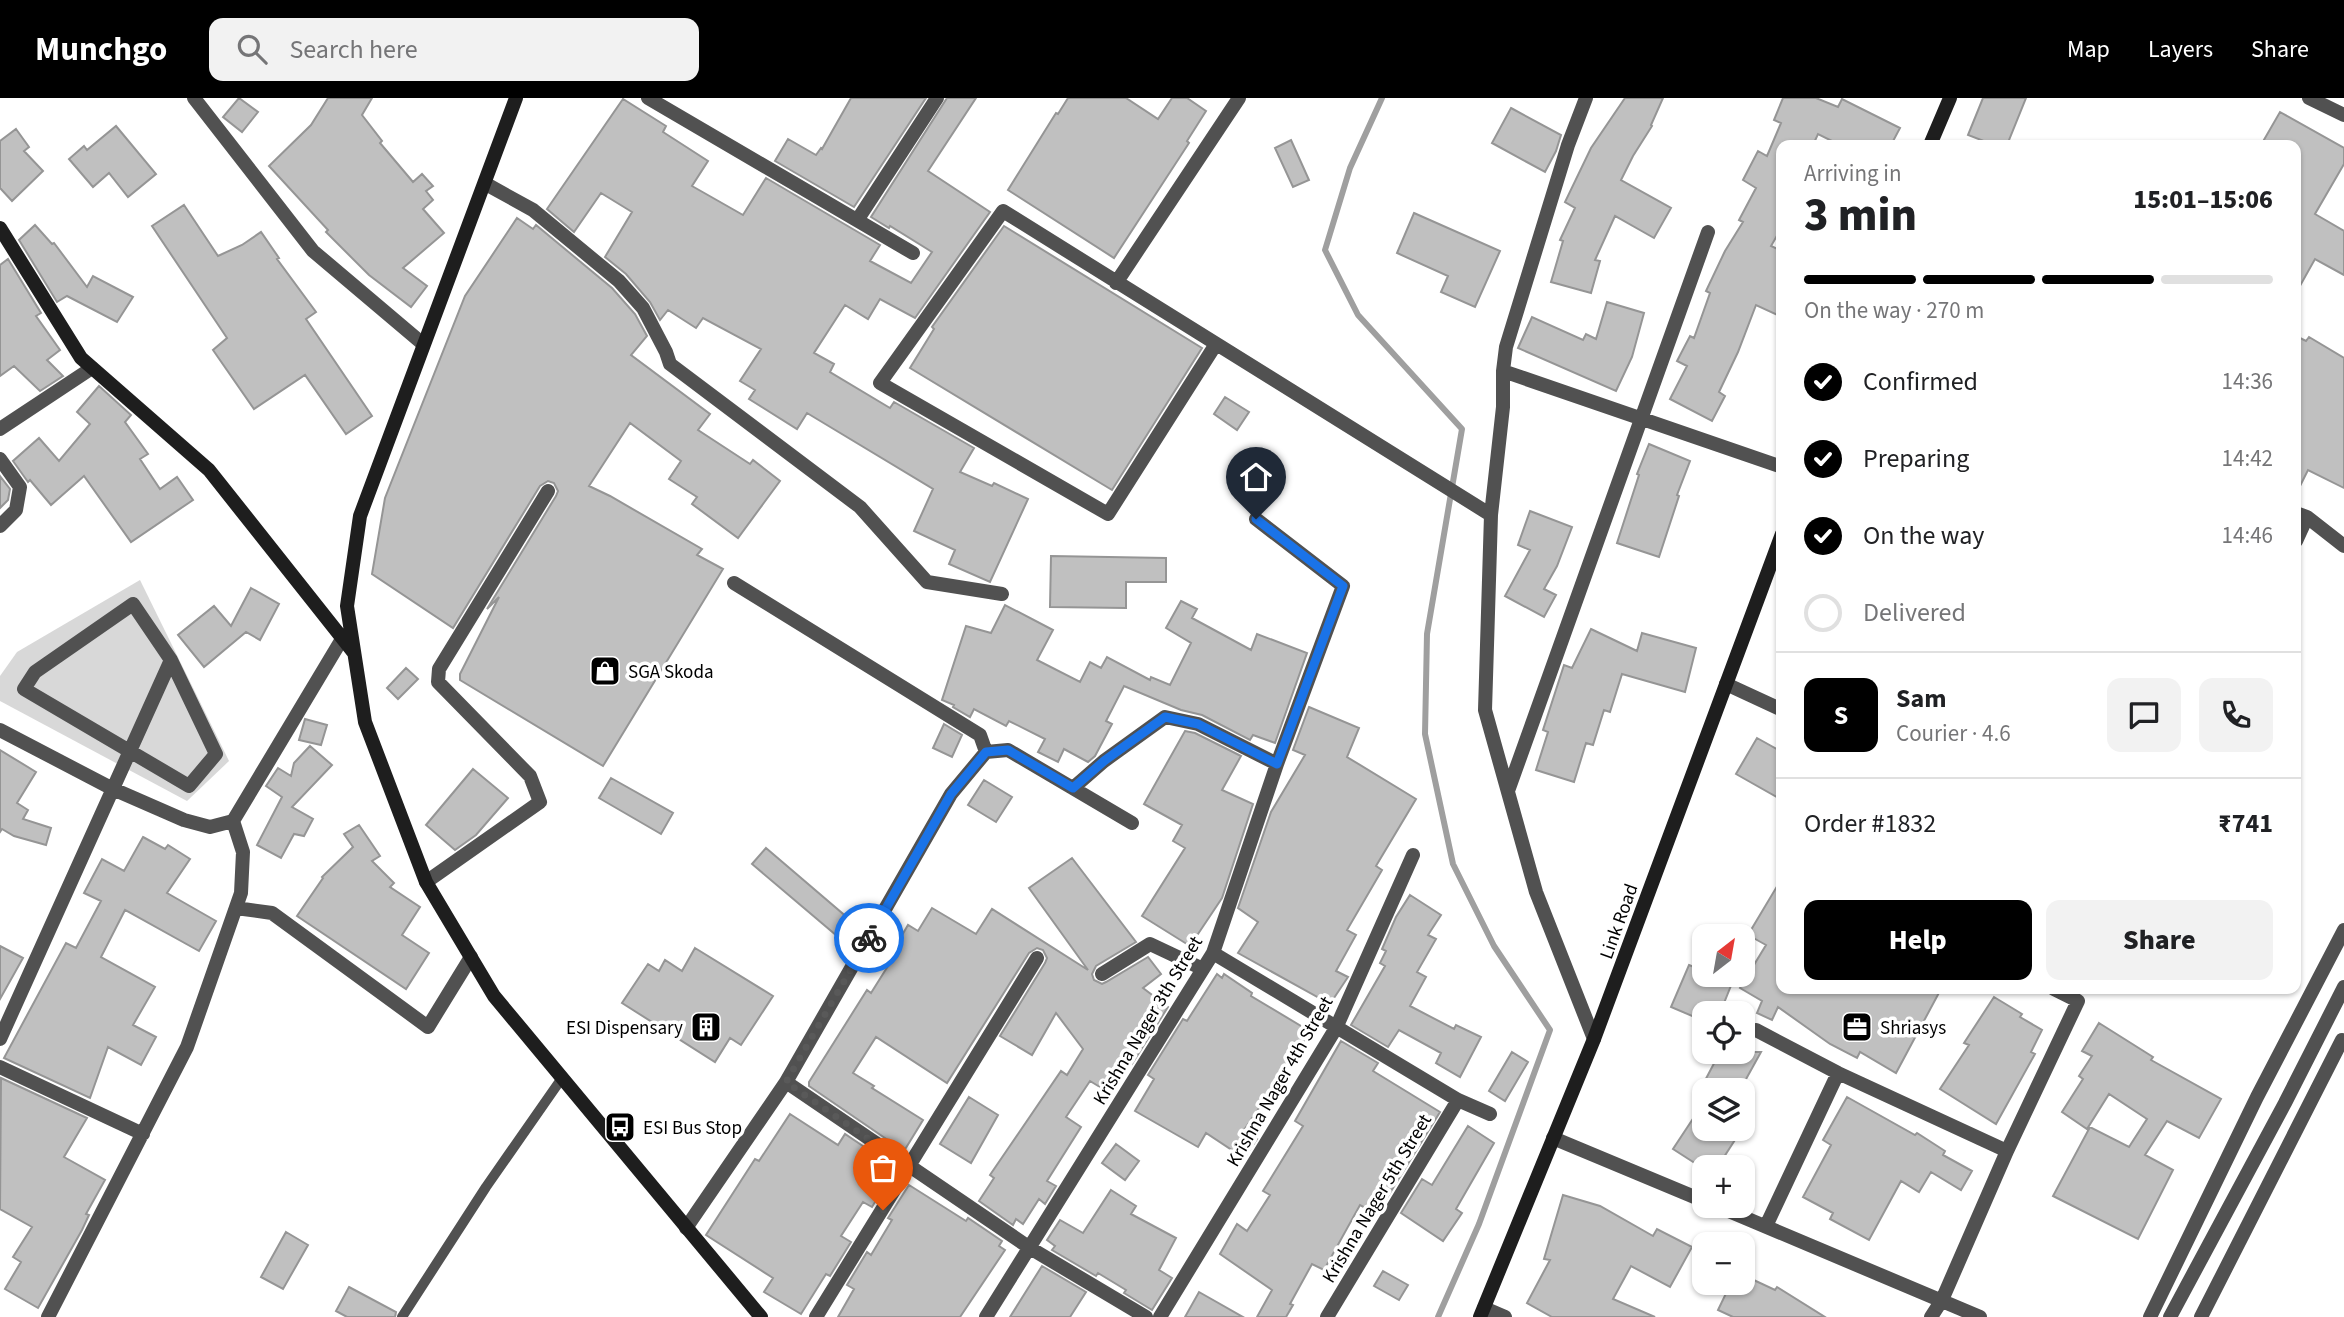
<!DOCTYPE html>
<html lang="en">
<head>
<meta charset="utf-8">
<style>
	:root { --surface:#fff; --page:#f2f2f2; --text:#202124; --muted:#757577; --line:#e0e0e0; --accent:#000 }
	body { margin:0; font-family:"Source Sans 3",sans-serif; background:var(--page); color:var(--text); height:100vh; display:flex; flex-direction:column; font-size:26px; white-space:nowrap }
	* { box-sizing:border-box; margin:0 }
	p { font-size:23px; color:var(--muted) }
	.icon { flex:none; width:38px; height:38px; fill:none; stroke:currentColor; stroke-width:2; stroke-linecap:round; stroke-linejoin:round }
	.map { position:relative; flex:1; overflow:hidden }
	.sheet { position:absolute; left:1776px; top:42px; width:525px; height:854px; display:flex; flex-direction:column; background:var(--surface); border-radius:14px; box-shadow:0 2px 5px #0004 }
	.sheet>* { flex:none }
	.needle { width:46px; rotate:31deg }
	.fabs { position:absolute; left:1692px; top:826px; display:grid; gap:14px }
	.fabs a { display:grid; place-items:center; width:63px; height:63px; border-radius:14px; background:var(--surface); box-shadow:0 2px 5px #0004; font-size:35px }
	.pin { position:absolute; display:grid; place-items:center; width:60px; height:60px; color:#fff; margin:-72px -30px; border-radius:50% 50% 50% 0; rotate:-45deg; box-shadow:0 0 7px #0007 }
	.pin .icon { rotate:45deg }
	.courier { position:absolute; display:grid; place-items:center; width:70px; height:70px; margin:-35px; border:5px solid #1a73e8; border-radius:50%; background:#fff; color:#222; box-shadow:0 2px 9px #0007 }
	.overview em { font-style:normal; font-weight:800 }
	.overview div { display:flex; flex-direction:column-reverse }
	.overview { display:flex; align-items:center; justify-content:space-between; height:119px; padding:0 28px }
	h1 { font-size:46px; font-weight:800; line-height:52px }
	.bar { display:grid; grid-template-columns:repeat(4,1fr); gap:10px 7px; align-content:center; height:84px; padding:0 28px }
	.bar i { height:9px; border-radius:5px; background:var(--line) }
	.bar .active { background:var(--accent) }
	.bar p { grid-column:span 4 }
	.line { display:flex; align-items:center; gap:18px; padding:0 28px; border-top:2px solid var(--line) }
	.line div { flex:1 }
	.round { display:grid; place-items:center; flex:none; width:74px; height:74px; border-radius:14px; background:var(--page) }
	ol { padding:0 28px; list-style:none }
	li { display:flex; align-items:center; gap:21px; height:77px }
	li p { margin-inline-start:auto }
	li .icon { padding:7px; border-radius:50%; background:var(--accent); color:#fff; stroke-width:4 }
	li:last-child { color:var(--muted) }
	li i { width:38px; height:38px; border:4px solid var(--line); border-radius:50% }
	.action { display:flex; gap:14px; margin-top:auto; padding:14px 28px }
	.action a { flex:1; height:80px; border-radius:14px; background:var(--accent); color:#fff; font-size:28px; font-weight:800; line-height:80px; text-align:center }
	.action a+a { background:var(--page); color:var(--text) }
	header { display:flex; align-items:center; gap:42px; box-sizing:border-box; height:98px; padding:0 35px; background:var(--accent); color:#fff }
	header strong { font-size:33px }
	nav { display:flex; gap:38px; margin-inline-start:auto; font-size:24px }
	.search { width:490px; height:63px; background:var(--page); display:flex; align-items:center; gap:18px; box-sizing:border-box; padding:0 24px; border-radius:14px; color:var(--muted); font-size:26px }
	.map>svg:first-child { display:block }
</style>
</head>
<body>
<header>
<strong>Munchgo</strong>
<div class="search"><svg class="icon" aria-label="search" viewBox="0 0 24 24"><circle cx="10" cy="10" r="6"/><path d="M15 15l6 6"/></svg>Search here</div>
<nav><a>Map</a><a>Layers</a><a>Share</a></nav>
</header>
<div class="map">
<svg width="2344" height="1219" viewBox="0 0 2344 1219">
	<rect width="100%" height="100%" fill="#fff"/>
	<path fill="#d8d8d8" d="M140 482 229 663 187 703 0 603V578L17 554Z"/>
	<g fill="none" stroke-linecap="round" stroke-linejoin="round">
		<path stroke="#9f9f9f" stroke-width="6" d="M1382 0 1350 70 1325 152 1358 217 1462 331 1427 536 1425 636 1453 766 1494 848 1550 932 1479 1126 1438 1219"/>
	</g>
	<path fill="#c0c0c0" stroke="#959595" stroke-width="2" d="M239 0 258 14 242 34 223 19Z
		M328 0H372L362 17 382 43 380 45 413 84 422 76 433 88 426 93 433 102 423 111 444 135 403 170 427 188 411 209 369 177 326 134 328 132 269 68 311 27Z
		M851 0H926L854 109 775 63 788 41 816 57 821 50 822 51Z
		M947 0H976L928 73 990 114 915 220 880 201 868 221 845 207 814 255 834 266 830 274 890 310 894 304 974 350 960 374 992 388 994 385 1028 401 990 484 949 466 955 452 914 433 933 391 807 315 797 331 749 301 755 292 740 283 761 251 703 220 696 230 668 212 660 222 650 204 626 176 605 159 632 114 601 95 574 134 547 111 623 1 666 28 663 34 708 63 692 88 743 117 766 80 880 147 870 163 911 185 932 154 890 128 889 130 871 119Z
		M1068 0H1126L1158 21 1172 0H1187L1206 13 1187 43 1189 45 1114 160 1008 92 1056 15 1058 16Z
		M1625 0H1663L1651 27 1652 28 1633 58 1621 82 1671 110 1654 140 1615 118 1595 162 1600 163 1591 195 1551 184 1563 143 1560 142 1575 110 1565 104 1591 50Z
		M1783 0H1816L1838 9 1842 1 1900 30 1891 47H1840L1818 36 1813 47H1782V129L1771 148 1782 153V219L1756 207 1738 254 1719 294 1725 298 1712 323 1670 301 1687 268 1677 263 1690 238 1694 240 1710 195 1706 193 1725 153 1743 124 1739 122 1756 90 1743 82 1758 53 1767 58 1781 25 1774 22Z
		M1983 0H2026L2007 47H1994L1968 37Z
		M1511 10 1561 37 1556 53 1545 74 1492 45Z
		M2280 14 2344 50V66L2315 116 2344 133V177L2315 161 2296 195V47H2261Z
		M116 28 156 76 128 99 109 75 93 89 69 61 84 48 87 52Z
		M16 31 29 49 24 53 43 73 12 103 0 90V43Z
		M1291 42 1309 82 1293 89 1275 50Z
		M184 107 218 158 242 147 261 134 279 160 277 161 316 214 306 221 372 318 346 336 305 277 254 311 213 252 227 240 152 128Z
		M1414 115 1500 153 1475 209 1441 194 1448 178 1397 155Z
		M517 120 533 131 536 127 612 190 635 216 647 238 631 257 710 316 698 332 750 366 753 362 780 383 738 440 692 406 697 399 669 381 681 363 630 325 589 388 610 398 702 451 697 457 723 471 603 668 460 582V576L499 499 487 511 556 398 558 393 554 385 548 383 540 388 453 530 372 476 385 400 465 198Z
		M35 127 52 146 54 145 87 189 93 178 133 199 117 224 67 198 57 204 19 142Z
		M1004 128 1202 250 1112 392 910 270 934 231 932 229Z
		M8 161 41 215 36 218 60 252 47 262 63 278 40 293 14 268 0 278V167Z
		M1607 204 1644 215 1632 259 1616 293 1518 250 1532 219 1583 242 1586 236 1596 241Z
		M2296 238 2306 243 2309 239 2344 260V390L2308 372 2296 396Z
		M99 288 131 317 125 324 148 356 140 361 160 391 177 379 193 402 131 444 84 378 51 407 30 382 28 384 13 363 39 340 59 363 90 326 77 314Z
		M1225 299 1249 314 1237 332 1214 316Z
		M1649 346 1690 363 1677 397 1679 398 1659 459 1617 445 1639 377 1637 376Z
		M0 378 10 391 8 402 0 410Z
		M1530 413 1572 429 1557 468 1544 491 1556 497 1544 519 1505 498 1530 452 1518 447Z
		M1051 458 1166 460V484H1126V510L1050 509Z
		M251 490 279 506 260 542 246 534 204 569 178 537 214 508 231 528Z
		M1181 503 1197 511 1192 520 1251 552 1257 536 1307 555 1275 645 1253 637 1250 642 1202 617 1181 612 1124 588 1106 623 1112 626 1095 658 1088 664 1064 651 1058 664 1038 654 1045 641 1009 623 1006 628 974 611 970 619 953 609 954 607 942 602 966 528 991 535 1005 507 1053 532 1037 562 1080 584 1090 564 1101 570 1107 559 1150 582 1151 579 1170 587 1191 545 1166 530Z
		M1591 531 1637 553 1642 535 1696 550 1685 594 1622 576 1610 614 1604 612 1593 647 1586 645 1574 684 1536 672 1548 634 1543 632 1564 567 1572 570Z
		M406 570 418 581 398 601 387 590Z
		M1309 609 1359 630 1347 659 1416 701 1376 768 1382 772 1347 832 1356 837 1336 873 1348 879 1330 906 1238 855 1258 824 1238 810 1271 714 1305 657 1293 652Z
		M305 621 327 627 321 647 299 642Z
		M944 626 962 637 952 659 933 650Z
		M1185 633 1195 635 1241 658 1222 692 1253 706 1222 800 1190 848 1142 818 1185 750 1173 743 1182 727 1144 706Z
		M1757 640 1782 654V702L1736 676Z
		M310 648 332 667 292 709 313 721 304 738 294 736 281 760 257 747 282 699 266 688 278 670 291 678 294 665Z
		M0 652 36 674 17 705 28 712 23 721 51 730 46 747 14 738 2 731 0 734Z
		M473 671 508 700 476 737 455 752 426 727Z
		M611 680 673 715 661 736 599 700Z
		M984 682 1012 699 996 724 968 707Z
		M359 727 380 758 372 763 394 785 390 789 420 809 402 837 429 855 406 891 297 818 323 780 322 779 353 749 344 736Z
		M143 739 165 751 168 747 190 761 167 795 216 823 199 853 125 812 101 859 155 889 133 927 156 939 141 967 108 949 90 1000 4 960 66 845 76 850 101 803 84 795 102 761 124 773Z
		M766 750 856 827 843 843 752 766Z
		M1072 760 1136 844 1096 868 1092 876 1094 882 1102 886 1106 884 1148 859 1161 876 1143 890 1168 909 1132 966 1127 963 1108 994 1090 983 1066 1019 1081 1029 1047 1083 1056 1088 1045 1106 1039 1101 1023 1126 1016 1121 1013 1127 979 1103 994 1080 990 1077 1061 973 1067 977 1083 951 1056 915 1032 957 1000 938 1045 865 1047 860 1043 852 1037 850 1029 855 947 985 876 939 853 975 874 988 872 990 923 1022 904 1053 809 988V984L867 892 871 895 893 860 890 858 908 827 918 833 932 810 976 836 992 811 1088 872 1029 790Z
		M1782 780V891H1941L1896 975 1860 954 1857 960 1830 946 1778 909 1772 922 1757 915 1762 903 1740 890 1766 847 1748 837Z
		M1410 797 1441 817 1428 837 1436 841 1417 874 1426 879 1410 908 1454 931 1456 927 1481 939 1460 979 1436 965 1441 955 1399 932 1388 949 1351 927 1385 868 1380 865 1386 853 1382 851 1396 819Z
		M0 848 23 860 0 901Z
		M695 850 773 898 741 947 730 940 715 964 622 905 648 866 659 873 665 862 682 873Z
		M1689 867 1704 873V877H1713L1732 885 1720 915H1704V923L1671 909Z
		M1217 876 1222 880 1224 876 1252 895 1251 898 1311 934 1244 1032 1257 1041 1244 1060 1206 1035 1198 1049 1135 1013 1154 981 1148 977 1183 921 1187 923Z
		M1994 899 2022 916 2020 919 2042 932 2031 954 2035 956 1996 1026 1940 991 1969 947 1964 945Z
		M2099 925 2153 959 2151 962 2221 1001 2199 1040 2167 1023 2145 1057 2173 1072 2138 1141 2053 1098 2090 1029 2129 1049 2147 1021 2109 996 2087 1031 2062 1014 2083 981 2079 978 2092 958 2082 953Z
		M1341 943 1378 965 1373 973 1440 1014 1377 1116 1360 1107 1324 1172 1312 1166 1290 1206 1293 1207 1286 1219H1257L1272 1192 1220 1156 1237 1126 1247 1133 1270 1097 1263 1093 1303 1028 1295 1023Z
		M1512 954 1528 964 1505 1003 1489 993Z
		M1720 954H1761L1740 992H1700Z
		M1 980 87 1020 64 1059 105 1082 86 1116 89 1117 82 1132 38 1210 5 1191 21 1164 13 1159 32 1129 0 1111Z
		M969 999 998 1017 971 1065 940 1046Z
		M1847 999 1915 1037 1917 1035 1945 1053 1943 1057 1972 1073 1961 1092 1931 1074 1919 1094 1901 1083 1869 1142 1830 1121 1833 1115 1803 1099 1831 1047 1823 1042Z
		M1704 1004V1031H1742L1724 1059 1740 1069H1701L1673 1051Z
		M790 1016 838 1047 845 1036 894 1069 891 1075 892 1076 872 1109 863 1104 841 1138 851 1144 830 1178 826 1176 801 1216 764 1194 773 1180 706 1137 755 1061 759 1063Z
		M1468 1028 1494 1045 1456 1111 1462 1115 1443 1143 1401 1115 1422 1081 1432 1087Z
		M1116 1046 1139 1063 1125 1082 1102 1065Z
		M909 1087 966 1123 968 1120 1002 1143 999 1148 1005 1152 960 1219H838L854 1191 847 1187 867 1154 871 1157 892 1122 888 1120Z
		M1111 1092 1136 1108 1131 1116 1176 1140 1159 1172 1172 1180 1152 1212 1124 1195 1126 1192 1098 1175 1096 1178 1052 1152 1055 1148 1047 1142 1060 1122 1083 1135Z
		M1563 1097 1600 1108 1653 1138 1657 1131 1692 1149 1670 1189 1631 1168 1613 1201 1655 1219H1552L1527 1205 1550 1162 1544 1161Z
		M286 1134 308 1147 283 1191 261 1179Z
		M1042 1168 1086 1194 1070 1219H1010Z
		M1383 1173 1408 1187 1399 1202 1374 1188Z
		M1743 1177 1775 1192 1777 1189 1825 1219H1733L1718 1212 1731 1185H1743Z
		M349 1189 396 1214 395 1219H347L336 1213Z
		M1199 1194 1243 1219H1185Z"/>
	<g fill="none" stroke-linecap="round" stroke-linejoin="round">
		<path stroke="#515151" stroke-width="10" d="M402 1219 486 1089 562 980"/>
		<path stroke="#515151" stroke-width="14" d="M194 0 313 153 423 246
			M648 0 913 155
			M1586 0 1568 47 1506 249 1503 273V309L1491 417 1485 612 1536 794 1594 941
			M2309 0 2344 17
			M486 86 533 112 619 183 643 210 666 254 670 266 860 409 927 484 1002 496
			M858 121 937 0
			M1116 185 1239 0
			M1216 246 1108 416 880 285 1003 113 1491 417
			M1503 273 1782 369
			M0 331 92 270
			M0 361 20 389 16 412 0 428
			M2296 415 2307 419 2344 448
			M2296 443 2307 419
			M734 485 980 637 986 654 1008 652 1132 725
			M133 506 171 562 216 656 189 688 24 591 35 574Z
			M1726 586 1782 612
			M0 632 113 691 184 722 210 729 233 723 342 541
			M1073 690 1104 663 1165 619 1198 626 1277 666
			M1508 693 1708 134
			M426 784 540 704 530 678 438 584 439 571 548 393
			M236 810 272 815 428 929 471 859
			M1213 855 1458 1002 1490 1016
			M1102 876 1150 846 1203 871
			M1756 932 1838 975 2007 1053 1942 1202 1931 1219
			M0 941 171 562
			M0 969 143 1036
			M786 984 1030 1150 1146 1219
			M1553 1040 1704 1103
			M2007 1053 2078 903 2054 891
			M1717 1108 1980 1219
			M1766 1128 1838 975
			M686 1130 786 984 951 696 986 654
			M1484 1210 1505 1219
			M48 1219 187 949 241 795 243 754 233 723
			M816 1219 1037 860
			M986 1219 1213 855 1277 666 1343 488 1256 421
			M1160 1219 1336 930 1413 757
			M1327 1219 1458 1002
			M2150 1219 2257 999 2344 832
			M2170 1219 2285 1005 2344 889
			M2201 1219 2342 942 2344 943"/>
		<path stroke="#1e1e1e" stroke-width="14" d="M516 0 360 418 347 508 365 624 426 784 494 898 761 1219
			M1930 47 1950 0
			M0 130 81 260 209 372 354 555
			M1480 1219 1594 941 1782 436"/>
	</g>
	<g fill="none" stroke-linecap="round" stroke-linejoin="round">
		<path stroke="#595959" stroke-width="7" stroke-dasharray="0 12.6" d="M869 840 786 984 909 1069 883 1112"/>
		<path stroke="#1a73e8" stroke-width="9" d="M869 840 951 696 986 654 1008 652 1073 690 1104 663 1165 619 1198 626 1277 666 1343 488 1256 421"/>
	</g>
	<defs>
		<g id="shop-square" transform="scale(1.575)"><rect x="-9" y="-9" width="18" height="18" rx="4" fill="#000" stroke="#fff"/><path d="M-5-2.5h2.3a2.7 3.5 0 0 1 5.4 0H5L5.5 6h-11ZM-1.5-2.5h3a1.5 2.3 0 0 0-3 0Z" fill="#fff"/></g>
		<g id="building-square" transform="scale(1.575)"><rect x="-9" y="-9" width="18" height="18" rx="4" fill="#000" stroke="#fff"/><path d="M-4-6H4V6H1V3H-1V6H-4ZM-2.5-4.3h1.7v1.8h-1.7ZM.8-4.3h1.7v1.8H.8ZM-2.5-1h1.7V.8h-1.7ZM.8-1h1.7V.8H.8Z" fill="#fff"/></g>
		<g id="office-square" transform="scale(1.575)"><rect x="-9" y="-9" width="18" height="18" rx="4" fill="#000" stroke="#fff"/><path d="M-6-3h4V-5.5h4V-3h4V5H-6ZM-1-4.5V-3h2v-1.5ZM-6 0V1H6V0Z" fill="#fff"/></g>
		<g id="bus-square" transform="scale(1.575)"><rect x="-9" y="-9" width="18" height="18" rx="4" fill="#000" stroke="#fff"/><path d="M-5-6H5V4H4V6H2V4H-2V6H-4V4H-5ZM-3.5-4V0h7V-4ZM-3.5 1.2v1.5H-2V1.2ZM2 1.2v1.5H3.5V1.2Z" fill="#fff"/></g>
	</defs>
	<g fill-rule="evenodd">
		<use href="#shop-square" x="605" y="573"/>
		<use href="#building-square" x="706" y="929"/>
		<use href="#office-square" x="1857" y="929"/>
		<use href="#bus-square" x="620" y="1029"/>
	</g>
	<g text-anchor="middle" stroke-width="7" stroke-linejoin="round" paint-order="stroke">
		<g font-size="19" fill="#000" stroke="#fff" text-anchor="start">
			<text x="628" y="580">SGA Skoda</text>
			<text x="683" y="936" text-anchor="end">ESI Dispensary</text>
			<text x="1880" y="936">Shriasys</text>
			<text x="643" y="1036">ESI Bus Stop</text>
		</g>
		<g font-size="19" fill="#000" stroke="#fff">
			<text transform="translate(1618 823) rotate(-70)" y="7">Link Road</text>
			<text transform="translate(1147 922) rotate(-59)" y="7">Krishna Nager 3th Street</text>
			<text transform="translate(1279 983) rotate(-60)" y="7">Krishna Nager 4th Street</text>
			<text transform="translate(1376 1100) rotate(-59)" y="7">Krishna Nager 5th Street</text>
		</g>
	</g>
</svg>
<div class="fabs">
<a><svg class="needle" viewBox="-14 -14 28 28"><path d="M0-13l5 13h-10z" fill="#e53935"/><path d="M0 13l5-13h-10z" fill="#757577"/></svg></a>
<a><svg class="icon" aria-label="locate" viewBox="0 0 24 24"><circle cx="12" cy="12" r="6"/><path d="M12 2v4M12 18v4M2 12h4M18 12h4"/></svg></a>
<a><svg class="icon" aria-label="layers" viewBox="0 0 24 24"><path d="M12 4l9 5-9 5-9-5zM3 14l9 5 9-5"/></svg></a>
<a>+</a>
<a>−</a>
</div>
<div class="pin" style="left:883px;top:1112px;background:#ea580c"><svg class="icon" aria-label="bag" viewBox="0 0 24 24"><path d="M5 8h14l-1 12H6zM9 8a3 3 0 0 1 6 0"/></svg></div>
<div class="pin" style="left:1256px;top:421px;background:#1f2937"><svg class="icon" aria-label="home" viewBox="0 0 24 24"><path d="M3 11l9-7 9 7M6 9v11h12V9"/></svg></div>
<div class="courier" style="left:869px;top:840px"><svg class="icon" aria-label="bike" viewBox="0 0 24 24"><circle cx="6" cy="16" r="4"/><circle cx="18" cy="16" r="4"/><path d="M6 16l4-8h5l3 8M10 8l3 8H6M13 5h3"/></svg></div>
<section class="sheet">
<div class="overview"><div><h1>3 min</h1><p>Arriving in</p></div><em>15:01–15:06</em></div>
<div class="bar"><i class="active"></i><i class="active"></i><i class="active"></i><i></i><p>On the way · 270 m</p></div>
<ol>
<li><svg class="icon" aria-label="check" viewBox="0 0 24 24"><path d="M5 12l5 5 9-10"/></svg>Confirmed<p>14:36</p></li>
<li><svg class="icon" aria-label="check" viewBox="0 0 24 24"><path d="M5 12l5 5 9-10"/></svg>Preparing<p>14:42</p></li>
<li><svg class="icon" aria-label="check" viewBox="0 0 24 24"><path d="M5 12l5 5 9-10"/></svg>On the way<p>14:46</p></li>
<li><i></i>Delivered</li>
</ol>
<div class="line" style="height:126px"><b class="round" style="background:var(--accent);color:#fff">S</b><div><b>Sam</b><p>Courier · 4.6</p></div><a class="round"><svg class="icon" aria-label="chat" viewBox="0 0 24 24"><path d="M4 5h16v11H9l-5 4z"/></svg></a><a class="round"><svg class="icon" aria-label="phone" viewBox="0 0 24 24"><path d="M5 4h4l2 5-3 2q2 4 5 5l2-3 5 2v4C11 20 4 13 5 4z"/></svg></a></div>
<div class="line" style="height:91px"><div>Order #1832</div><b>₹741</b></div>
<div class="action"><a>Help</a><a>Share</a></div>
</section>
</div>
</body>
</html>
